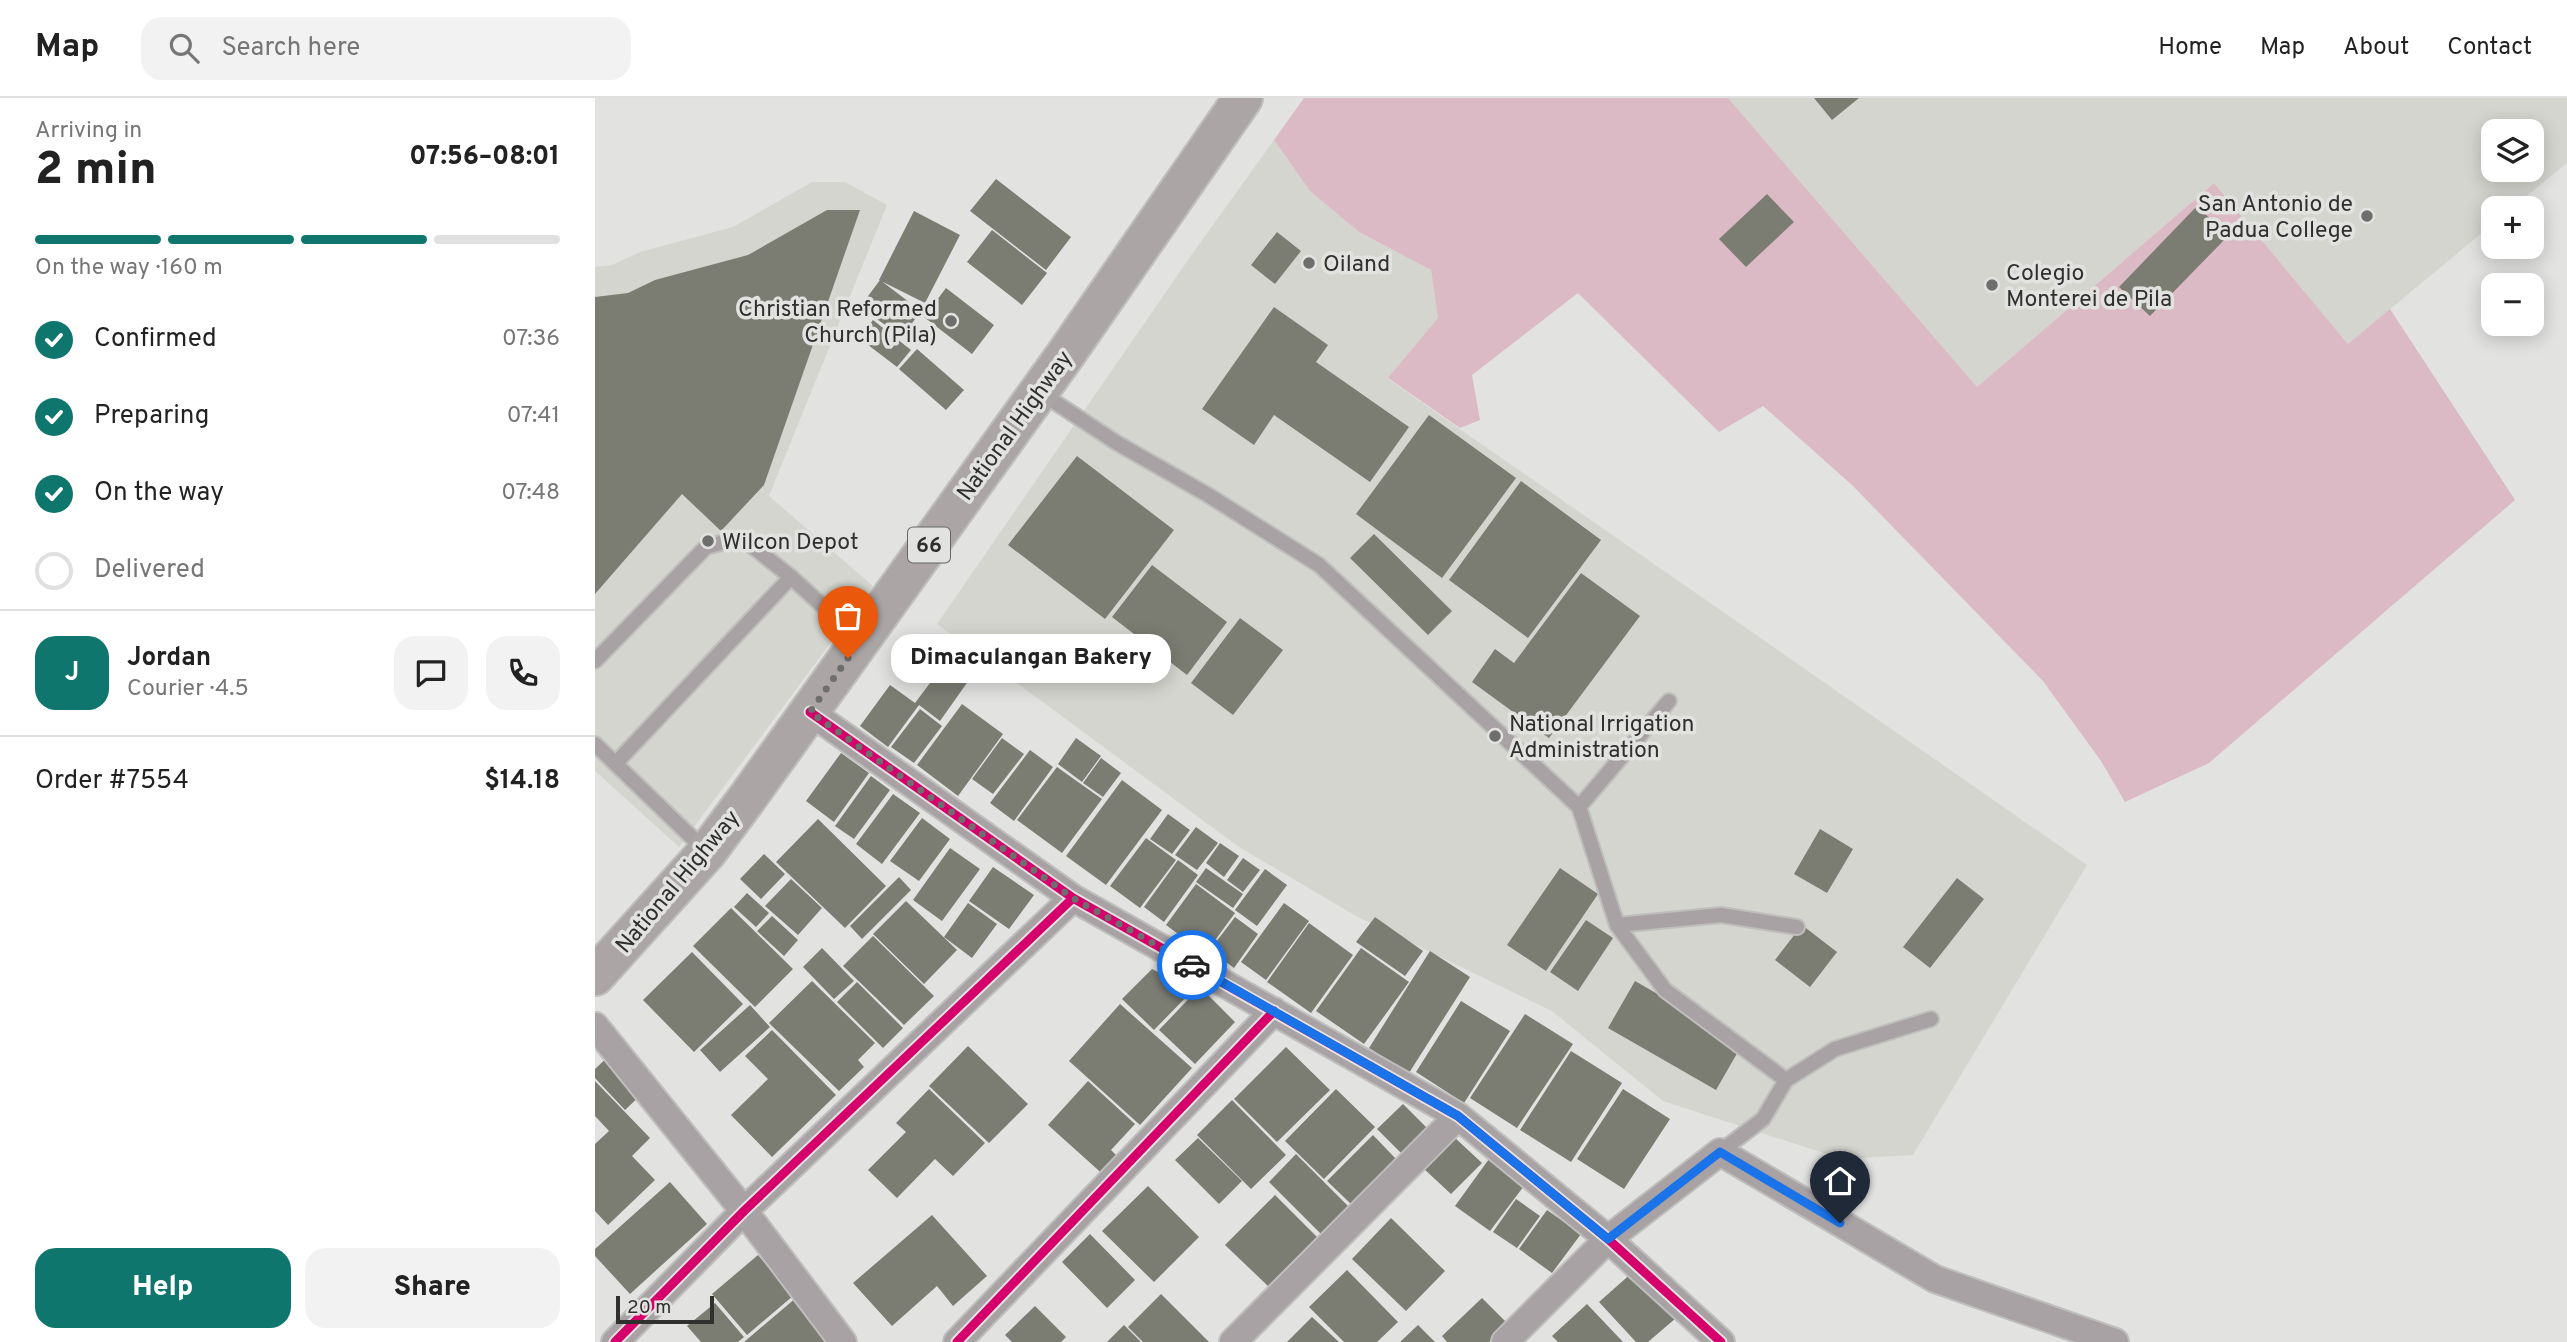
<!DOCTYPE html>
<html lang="en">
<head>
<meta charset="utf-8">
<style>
	:root { --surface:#fff; --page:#f2f2f2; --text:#222; --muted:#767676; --line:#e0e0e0; --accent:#0f766e }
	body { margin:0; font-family:Overpass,sans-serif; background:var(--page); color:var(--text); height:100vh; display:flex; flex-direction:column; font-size:26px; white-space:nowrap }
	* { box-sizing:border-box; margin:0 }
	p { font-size:23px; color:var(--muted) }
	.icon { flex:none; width:38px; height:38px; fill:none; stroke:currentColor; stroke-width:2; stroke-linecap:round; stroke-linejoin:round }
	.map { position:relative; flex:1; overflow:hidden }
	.panel { display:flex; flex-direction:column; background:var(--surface); width:595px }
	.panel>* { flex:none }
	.fabs { position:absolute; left:1886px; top:21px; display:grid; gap:14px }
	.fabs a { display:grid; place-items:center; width:63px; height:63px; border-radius:14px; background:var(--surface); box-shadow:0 4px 18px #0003; font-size:35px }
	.scale { position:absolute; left:21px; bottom:18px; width:98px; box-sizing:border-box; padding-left:7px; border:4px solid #30302f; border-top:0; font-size:19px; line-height:24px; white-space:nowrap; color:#30302f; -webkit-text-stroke:5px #e2e3e0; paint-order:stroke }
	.pin { position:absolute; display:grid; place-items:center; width:60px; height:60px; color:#fff; margin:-72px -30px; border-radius:50% 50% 50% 0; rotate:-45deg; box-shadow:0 0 7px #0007 }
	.pin .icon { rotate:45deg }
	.courier { position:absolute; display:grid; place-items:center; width:70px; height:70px; margin:-35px; border:5px solid #1a73e8; border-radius:50%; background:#fff; color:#222; box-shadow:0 2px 9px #0007 }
	.bubble { position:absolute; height:49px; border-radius:21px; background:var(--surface); box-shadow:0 4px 18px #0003; font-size:23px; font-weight:800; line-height:49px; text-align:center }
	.headline em { font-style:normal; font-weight:800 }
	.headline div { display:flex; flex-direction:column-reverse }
	.headline { display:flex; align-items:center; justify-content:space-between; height:119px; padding:0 35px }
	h1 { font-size:46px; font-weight:800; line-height:52px }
	.bar { display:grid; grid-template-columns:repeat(4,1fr); gap:10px 7px; align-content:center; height:84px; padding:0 35px }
	.bar i { height:9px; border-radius:5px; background:var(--line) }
	.bar .current { background:var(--accent) }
	.bar p { grid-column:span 4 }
	.line { display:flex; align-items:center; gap:18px; padding:0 35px; border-top:2px solid var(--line) }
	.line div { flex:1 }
	.round { display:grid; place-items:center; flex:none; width:74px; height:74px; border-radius:21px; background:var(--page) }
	ol { padding:0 35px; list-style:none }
	li { display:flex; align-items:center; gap:21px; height:77px }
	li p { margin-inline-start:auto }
	li .icon { padding:7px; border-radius:50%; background:var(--accent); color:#fff; stroke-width:4 }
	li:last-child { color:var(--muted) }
	li i { width:38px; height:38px; border:4px solid var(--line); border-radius:50% }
	.cta { display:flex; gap:14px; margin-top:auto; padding:14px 35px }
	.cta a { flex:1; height:80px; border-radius:21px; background:var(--accent); color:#fff; font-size:28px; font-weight:800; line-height:80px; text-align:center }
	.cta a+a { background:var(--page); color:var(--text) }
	header { display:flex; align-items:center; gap:42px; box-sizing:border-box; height:98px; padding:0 35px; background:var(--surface); border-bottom:2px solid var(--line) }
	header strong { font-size:33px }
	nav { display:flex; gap:38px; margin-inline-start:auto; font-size:24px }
	.search { width:490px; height:63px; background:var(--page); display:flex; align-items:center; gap:18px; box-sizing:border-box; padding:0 24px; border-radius:21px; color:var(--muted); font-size:26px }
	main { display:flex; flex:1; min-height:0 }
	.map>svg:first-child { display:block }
</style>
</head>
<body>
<header>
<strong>Map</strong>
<div class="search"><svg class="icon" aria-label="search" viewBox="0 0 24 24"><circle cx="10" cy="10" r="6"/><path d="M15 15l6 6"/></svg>Search here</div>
<nav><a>Home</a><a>Map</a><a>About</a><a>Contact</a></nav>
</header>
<main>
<section class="panel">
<div class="headline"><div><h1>2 min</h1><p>Arriving in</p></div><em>07:56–08:01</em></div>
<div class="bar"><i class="current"></i><i class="current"></i><i class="current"></i><i></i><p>On the way · 160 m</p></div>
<ol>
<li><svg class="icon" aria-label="check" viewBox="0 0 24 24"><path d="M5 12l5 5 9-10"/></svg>Confirmed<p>07:36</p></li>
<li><svg class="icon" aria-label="check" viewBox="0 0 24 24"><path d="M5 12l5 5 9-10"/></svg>Preparing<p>07:41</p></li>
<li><svg class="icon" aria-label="check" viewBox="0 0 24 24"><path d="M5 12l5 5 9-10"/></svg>On the way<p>07:48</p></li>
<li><i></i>Delivered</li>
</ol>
<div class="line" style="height:126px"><b class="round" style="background:var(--accent);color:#fff">J</b><div><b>Jordan</b><p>Courier · 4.5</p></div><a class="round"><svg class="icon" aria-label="chat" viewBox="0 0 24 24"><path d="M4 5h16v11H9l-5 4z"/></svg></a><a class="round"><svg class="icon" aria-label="phone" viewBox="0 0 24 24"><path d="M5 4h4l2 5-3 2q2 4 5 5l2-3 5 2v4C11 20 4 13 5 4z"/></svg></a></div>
<div class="line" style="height:91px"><div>Order #7554</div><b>$14.18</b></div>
<div class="cta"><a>Help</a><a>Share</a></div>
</section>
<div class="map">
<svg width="1972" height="1244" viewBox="0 0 1972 1244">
	<rect width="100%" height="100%" fill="#e2e2e1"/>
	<path fill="#d4d5cf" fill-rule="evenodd" d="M1133 0H1972V65L1917 110H1899V125L1753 246 1619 85 1382 289ZM1899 33H1937V72H1899Z
		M679 42 715 93 764 134 836 172 843 220 793 281 1492 767 1318 1057 1247 1061 1068 1003 957 913 761 818 644 749 342 526 595 159Z
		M217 84H250L292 107 174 398 278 488 84 749 0 673V169L17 167 45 154 138 129Z"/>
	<path fill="#dcbac5" d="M709 0H1133L1382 289 1619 85 1753 246 1795 211 1920 402 1614 665 1530 704 1506 663 1448 583 1257 387 1168 308 1124 334 983 195 877 277 885 322 865 330 793 280 843 220 836 172 764 134 715 93 679 42Z"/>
	<path fill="#7b7d73" d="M1219 0H1264L1237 22Z
		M401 81 476 139 451 172 375 113Z
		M1172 96 1199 124 1151 169 1124 141Z
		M1602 108 1633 138 1555 218 1524 189Z
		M232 112H265L169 387 126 433 87 396 0 496V199L33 195 60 182 153 157Z
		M319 113 365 137 330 205 284 182Z
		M397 132 452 175 427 207 372 164Z
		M682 134 706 153 680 186 656 167Z
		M285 182 326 213 307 239 265 209Z
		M351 190 399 227 377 256 329 219Z
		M679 209 733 247 721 264 814 329 775 384 679 317 659 347 607 311Z
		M278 222 316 252 302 269 264 240Z
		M322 251 369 292 351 312 304 271Z
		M834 317 921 380 847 480 761 416Z
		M482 358 579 432 510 521 413 447Z
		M926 383 1006 442 933 540 854 482Z
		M779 436 857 513 833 537 755 460Z
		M557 467 632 524 592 577 517 519Z
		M986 475 1045 518 954 640 877 584 900 551 919 565Z
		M645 520 688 552 638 617 596 585Z
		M350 565 374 582 345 623 324 607 293 649 265 628 295 587 320 605Z
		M367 606 408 636 363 698 322 667Z
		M325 611 347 628 319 665 296 649Z
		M407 640 429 656 398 696 377 681Z
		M481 640 506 658 487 684 463 666Z
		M435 652 458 669 419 723 395 705Z
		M246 655 274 675 239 724 211 703Z
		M506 660 526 675 508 699 488 685Z
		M462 669 507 701 467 755 422 722Z
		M276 678 295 692 259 741 240 728Z
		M527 682 567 712 511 787 471 758Z
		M298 696 325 715 287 766 261 746Z
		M573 716 595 732 577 756 555 741Z
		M327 720 355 741 324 783 295 763Z
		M223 721 291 788 250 830 181 764Z
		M601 729 623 745 602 772 580 757Z
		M1225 731 1258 751 1232 795 1199 776Z
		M551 740 581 762 545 810 515 788Z
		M625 745 644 758 629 779 611 765Z
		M355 750 385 771 347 823 318 802Z
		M169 756 190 776 166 801 145 781Z
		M648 760 665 772 648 794 632 782Z
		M583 762 603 777 569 824 549 809Z
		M398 769 439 797 414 831 374 803Z
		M611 770 648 796 638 810 601 784Z
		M965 770 1003 796 951 873 912 847Z
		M670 771 692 787 662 828 640 812Z
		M304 779 316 792 267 841 255 828Z
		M1362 780 1389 801 1335 870 1308 849Z
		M196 781 227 810 203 837 170 808Z
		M601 786 640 815 610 856 571 827Z
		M152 795 174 815 161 829 139 809Z
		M311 803 362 852 329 886 278 836Z
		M373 805 402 826 377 860 349 839Z
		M689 805 714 823 671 882 646 864Z
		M136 810 198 871 160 909 98 848Z
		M177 818 203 842 189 858 162 833Z
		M640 819 663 836 639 870 615 852Z
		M780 819 828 853 810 878 761 844Z
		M991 822 1018 840 983 893 955 874Z
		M714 825 758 857 716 915 672 884Z
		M1207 827 1242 854 1215 889 1180 862Z
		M278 838 339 898 309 927 248 868Z
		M227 850 259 883 239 901 208 869Z
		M766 850 814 884 769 946 721 913Z
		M835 853 875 879 814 975 774 950Z
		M97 854 148 906 99 954 48 902Z
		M557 871 598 892 559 932 527 901Z
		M217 883 280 945 263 962 269 969 244 993 174 925Z
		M1040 883 1148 945 1121 992 1013 930Z
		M262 884 308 930 288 950 242 904Z
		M605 889 640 924 600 966 564 932Z
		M866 903 915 933 869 1005 821 974Z
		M525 906 597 970 545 1027 474 963Z
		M155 907 175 929 125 974 105 952Z
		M930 916 978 946 922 1030 875 1000Z
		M177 932 241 997 177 1059 136 1017 173 981 150 958Z
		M373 948 433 1006 394 1045 334 988Z
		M691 949 735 992 682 1044 639 1001Z
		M976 953 1027 985 976 1064 925 1032Z
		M16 956 51 992 30 1012 0 980V971Z
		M0 983 55 1040 37 1058 60 1082 13 1127 0 1113V1046L14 1033 0 1018Z
		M493 983 540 1026 516 1052 527 1063 512 1080 453 1027Z
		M334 991 390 1045 358 1078 340 1061 302 1100 273 1072 311 1034 301 1025Z
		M741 991 780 1029 729 1081 690 1043Z
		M1028 991 1075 1021 1029 1091 982 1061Z
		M637 1002 691 1057 656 1091 602 1037Z
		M808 1006 832 1030 807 1056 782 1031Z
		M778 1037 801 1061 756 1106 732 1083Z
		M859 1039 887 1065 856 1096 828 1070Z
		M603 1040 647 1083 624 1106 580 1062Z
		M701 1056 754 1109 727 1137 674 1084Z
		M894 1061 935 1080 895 1133 860 1108Z
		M75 1084 112 1126 35 1196 0 1158V1151Z
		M553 1088 604 1139 559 1184 507 1133Z
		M680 1097 722 1139 673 1188 630 1147Z
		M921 1101 945 1118 922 1150 898 1134Z
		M952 1112 986 1136 957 1175 924 1151Z
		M337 1117 392 1178 358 1208 342 1188 297 1228 258 1185Z
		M796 1120 850 1173 811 1213 757 1161Z
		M495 1136 540 1182 512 1210 467 1164Z
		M163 1157 198 1198 152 1237 117 1196Z
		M752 1172 803 1224 782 1244H749L714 1209Z
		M1039 1173 1081 1220 1053 1244H1041L1004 1204Z
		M566 1196 614 1244H548L533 1229Z
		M202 1199 242 1244H149Z
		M887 1200 913 1226 894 1244H852L847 1238Z
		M120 1205 149 1239 143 1244H106L92 1228Z
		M992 1206 1028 1244H963L957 1238Z
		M440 1208 471 1239 466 1244H417L410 1237Z
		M717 1219 744 1244H692Z
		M529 1227 546 1244H512Z
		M823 1227 840 1244H805Z"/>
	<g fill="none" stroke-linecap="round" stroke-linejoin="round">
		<g stroke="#bebebd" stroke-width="18">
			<path id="lane" d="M446 295 522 345 613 397 724 467 984 709 1022 827 1070 892 1191 982
				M0 563 111 449 133 443 152 444 196 479 264 541
				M0 646 110 752
				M21 665 196 479
				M984 709 1074 603
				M1022 827 1126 817 1202 829
				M1125 1054 1168 1021 1191 982 1240 951 1336 921"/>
		</g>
		<g stroke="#bebebd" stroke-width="30">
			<path id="street" d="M215 614 478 800 863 1018 1013 1141 1126 1244
				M0 928 149 1113 248 1244
				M20 1244 149 1113 478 800
				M362 1244 679 913
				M638 1244 863 1018
				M910 1244 1013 1141 1125 1054 1340 1181 1520 1244"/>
		</g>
		<g stroke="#bebebd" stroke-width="42">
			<path id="primary" d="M0 878 112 754 153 699 471 256 648 0"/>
		</g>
		<use href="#lane" stroke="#a9a2a5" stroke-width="14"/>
		<use href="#street" stroke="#a9a2a5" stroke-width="26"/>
		<use href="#primary" stroke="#aba5a6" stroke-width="38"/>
		<g stroke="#e2e3e0" stroke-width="13">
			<path id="cycleway" d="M215 614 478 800 863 1018 1013 1141 1126 1244
				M20 1244 149 1113 478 800
				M362 1244 679 913"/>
		</g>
		<use href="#cycleway" stroke="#d6006c" stroke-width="9"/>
	</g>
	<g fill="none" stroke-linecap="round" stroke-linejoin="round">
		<path stroke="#6e6e6d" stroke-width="7" stroke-dasharray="0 12.6" d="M253 560 215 614 478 800 597 867"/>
		<path stroke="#1a73e8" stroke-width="9" d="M597 867 863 1018 1013 1141 1125 1054 1245 1125"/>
	</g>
	<g fill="#6e6e6d" stroke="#e2e3e0" stroke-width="2.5">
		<circle cx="1772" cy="118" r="7"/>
		<circle cx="714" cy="165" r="7"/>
		<circle cx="1397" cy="187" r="7"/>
		<circle cx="356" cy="223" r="7"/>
		<circle cx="113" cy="443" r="7"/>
		<circle cx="900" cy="638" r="7"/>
	</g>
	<g text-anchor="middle" stroke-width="7" stroke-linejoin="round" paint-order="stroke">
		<rect fill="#e2e3e0" stroke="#656664" stroke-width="2" x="313" y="429.5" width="42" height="35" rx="5"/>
		<g font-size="21" font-weight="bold" fill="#30302f">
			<text x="334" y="454">66</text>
		</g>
		<g font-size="23" fill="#30302f" stroke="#e2e3e0" text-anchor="start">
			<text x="1758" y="113" text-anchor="end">San Antonio de<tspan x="1758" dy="26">Padua College</tspan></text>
			<text x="728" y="173">Oiland</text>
			<text x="1411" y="182">Colegio<tspan x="1411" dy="26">Monterei de Pila</tspan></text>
			<text x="342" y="218" text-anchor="end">Christian Reformed<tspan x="342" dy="26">Church (Pila)</tspan></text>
			<text x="127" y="451">Wilcon Depot</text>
			<text x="914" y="633">National Irrigation<tspan x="914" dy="26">Administration</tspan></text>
		</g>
		<g font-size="23" fill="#30302f" stroke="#e2e3e0">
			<text transform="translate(419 327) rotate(-54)" y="8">National Highway</text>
			<text transform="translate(82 783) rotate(-50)" y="8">National Highway</text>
		</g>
	</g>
</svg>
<div class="fabs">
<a><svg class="icon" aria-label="layers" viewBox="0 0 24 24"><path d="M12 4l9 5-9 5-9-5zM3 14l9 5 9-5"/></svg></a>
<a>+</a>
<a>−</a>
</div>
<div class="scale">20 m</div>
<div class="pin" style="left:253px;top:560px;background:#ea580c"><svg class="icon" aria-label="bag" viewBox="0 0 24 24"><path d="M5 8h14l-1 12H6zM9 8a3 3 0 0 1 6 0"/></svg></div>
<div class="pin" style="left:1245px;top:1125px;background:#1f2937"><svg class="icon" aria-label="home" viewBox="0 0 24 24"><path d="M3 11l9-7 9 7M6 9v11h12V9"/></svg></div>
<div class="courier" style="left:597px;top:867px"><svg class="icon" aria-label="car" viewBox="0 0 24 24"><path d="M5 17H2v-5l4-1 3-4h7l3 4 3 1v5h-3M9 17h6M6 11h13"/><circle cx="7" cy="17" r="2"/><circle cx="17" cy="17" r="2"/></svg></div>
<div class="bubble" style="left:296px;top:536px;width:280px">Dimaculangan Bakery</div>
</div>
</main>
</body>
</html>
